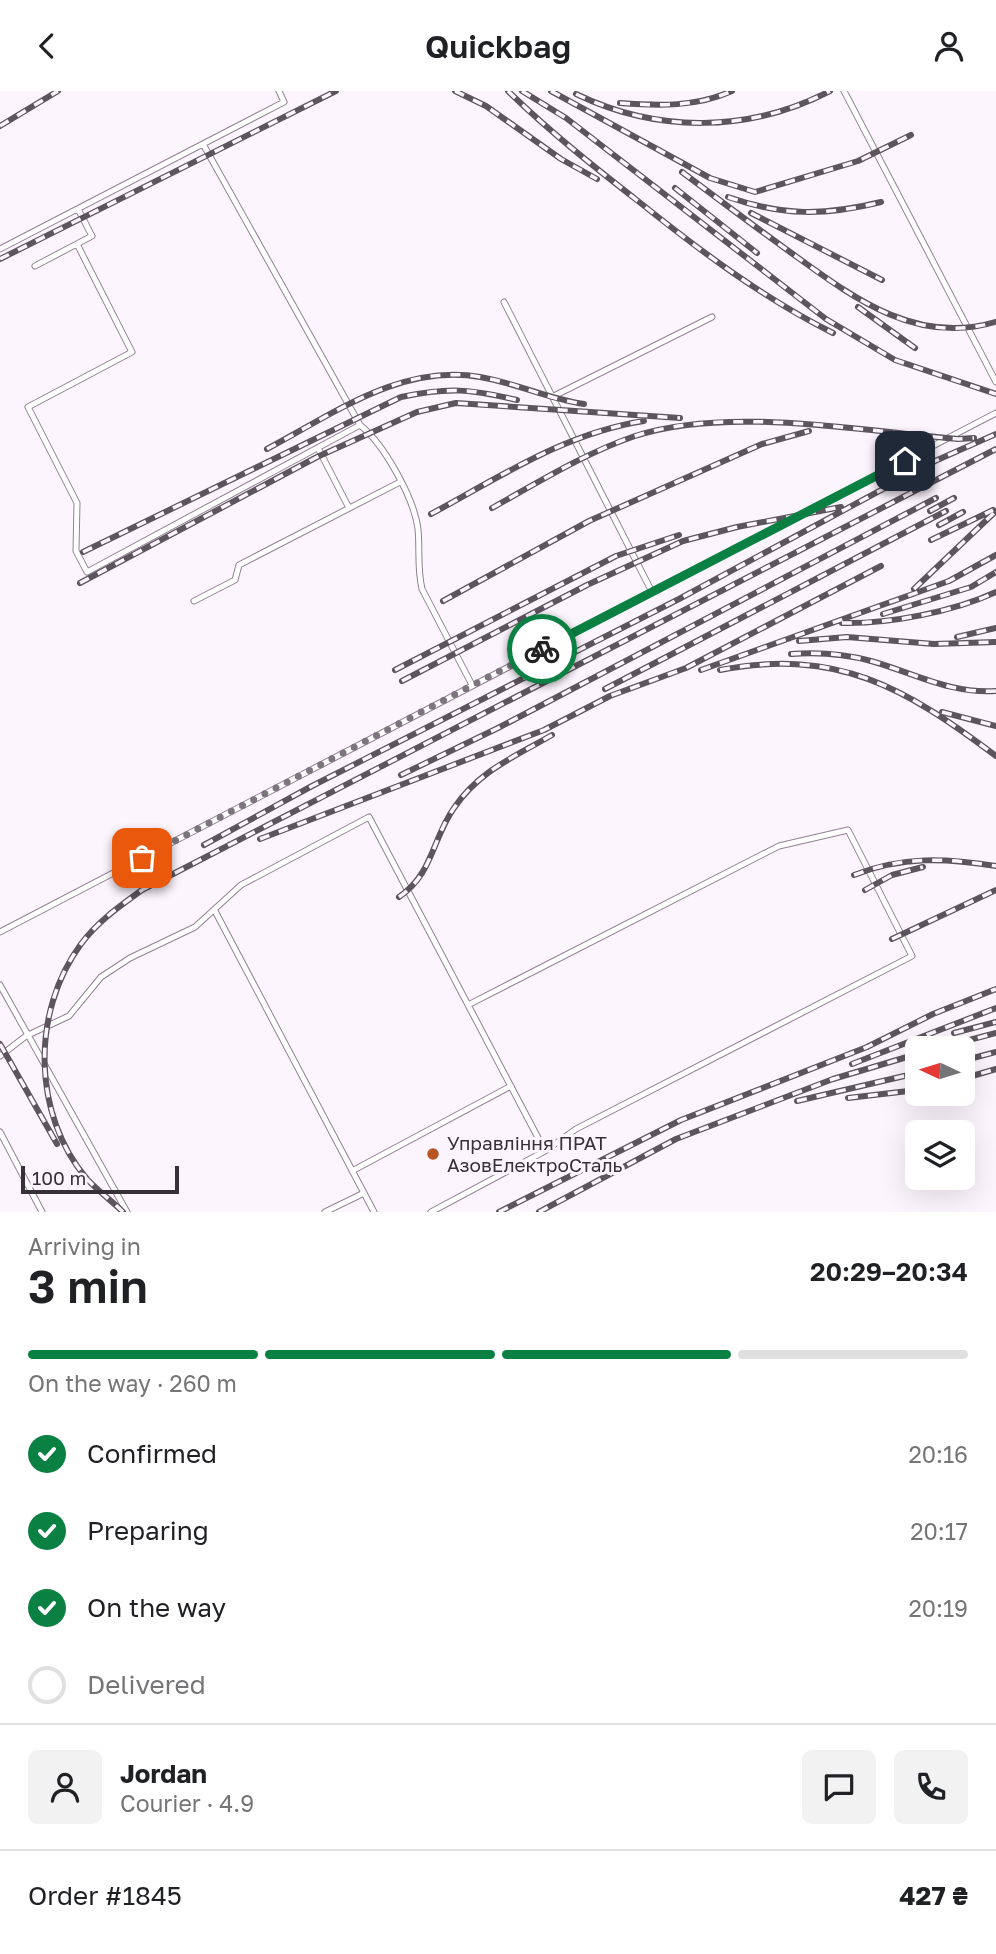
<!DOCTYPE html>
<html lang="en">
<head>
<meta charset="utf-8">
<style>
	:root { --surface:#fff; --page:#f2f2f2; --text:#202124; --muted:#757577; --line:#e0e0e0; --accent:#0b8043 }
	body { margin:0; font-family:"Golos Text",sans-serif; background:var(--page); color:var(--text); height:100vh; display:flex; flex-direction:column; font-size:26px; white-space:nowrap }
	* { box-sizing:border-box; margin:0 }
	p { font-size:23px; color:var(--muted) }
	.icon { flex:none; width:38px; height:38px; fill:none; stroke:currentColor; stroke-width:2; stroke-linecap:round; stroke-linejoin:round }
	.map { position:relative; height:1121px; overflow:hidden }
	.side { display:flex; flex-direction:column; background:var(--surface); flex:1 }
	.side>* { flex:none }
	.needle { width:46px; rotate:274deg }
	.buttons { position:absolute; left:905px; top:945px; display:grid; gap:14px }
	.buttons a { display:grid; place-items:center; width:70px; height:70px; border-radius:10px; background:var(--surface); box-shadow:0 7px 28px #0002; font-size:35px }
	.scale { position:absolute; left:21px; bottom:18px; width:158px; box-sizing:border-box; padding-left:7px; border:4px solid #373038; border-top:0; font-size:19px; line-height:24px; white-space:nowrap; color:#373038; -webkit-text-stroke:5px #fdf5fe; paint-order:stroke }
	.pin { position:absolute; display:grid; place-items:center; width:60px; height:60px; color:#fff; margin:-30px; border-radius:14px; box-shadow:0 4px 10px #0006 }
	.courier { position:absolute; display:grid; place-items:center; width:70px; height:70px; margin:-35px; border:5px solid #0b8043; border-radius:50%; background:#fff; color:#222; box-shadow:0 2px 9px #0007 }
	.summary em { font-style:normal; font-weight:600 }
	.summary div { display:flex; flex-direction:column-reverse }
	.summary { display:flex; align-items:center; justify-content:space-between; height:119px; padding:0 28px }
	h1 { font-size:46px; font-weight:600; line-height:52px }
	.bar { display:grid; grid-template-columns:repeat(4,1fr); gap:10px 7px; align-content:center; height:84px; padding:0 28px }
	.bar i { height:9px; border-radius:5px; background:var(--line) }
	.bar .active { background:var(--accent) }
	.bar p { grid-column:span 4 }
	.line { display:flex; align-items:center; gap:18px; padding:0 28px; border-top:2px solid var(--line) }
	.line div { flex:1 }
	.round { display:grid; place-items:center; flex:none; width:74px; height:74px; border-radius:10px; background:var(--page) }
	ol { padding:0 28px; list-style:none }
	li { display:flex; align-items:center; gap:21px; height:77px }
	li p { margin-inline-start:auto }
	li .icon { padding:7px; border-radius:50%; background:var(--accent); color:#fff; stroke-width:4 }
	li:last-child { color:var(--muted) }
	li i { width:38px; height:38px; border:4px solid var(--line); border-radius:50% }
	header { display:flex; justify-content:space-between; align-items:center; height:91px; padding:0 28px; background:var(--surface); font-size:32px; font-weight:600 }
	.map>svg:first-child { display:block }
</style>
</head>
<body>
<header><svg class="icon" aria-label="back" viewBox="0 0 24 24"><path d="M15 5l-7 7 7 7"/></svg>Quickbag<svg class="icon" aria-label="person" viewBox="0 0 24 24"><circle cx="12" cy="8" r="4"/><path d="M4 21q1-7 8-7t8 7"/></svg></header>
<div class="map">
<svg width="996" height="1121" viewBox="0 0 996 1121">
	<rect width="100%" height="100%" fill="#fdf5fe"/>
	<g fill="none" stroke-linecap="round" stroke-linejoin="round">
		<g stroke="#928194" stroke-width="7">
			<path id="lane" d="M844 0 996 291
				M203 53 360 334C384 353 414 407 418 438 420 458 417 477 422 498L472 594
				M77 153 132 261 28 316 77 412 76 460 87 481 360 334
				M0 158 284 11 279 0
				M35 175 92 145 78 118
				M504 211 652 501
				M552 306 712 226
				M318 357 349 417
				M194 510 235 489 239 474 400 391
				M215 820 374 1121
				M0 841 996 322
				M0 894 127 1121
				M0 965 26 945 69 925 101 886 130 867 195 836 241 794 369 726 545 1060
				M0 1041 42 1121
				M352 1080 511 995
				M325 1121 364 1102
				M431 1121 545 1060 576 1038 912 865 848 739 779 755 468 914"/>
		</g>
		<use href="#lane" stroke="#fff" stroke-width="5"/>
		<g stroke="#5d555e" stroke-width="6">
			<path id="rail" d="M455 0 486 15 561 68 597 88
				M508 0C549 40 593 75 638 110 699 159 763 207 833 242
				M522 0 566 27 826 228 895 269 996 303
				M551 0 710 87 755 101 858 70 911 44
				M576 3C657 42 749 42 830 0
				M620 12C659 15 696 16 732 0
				M0 35 58 0
				M682 81C718 108 754 135 790 161 851 205 915 255 995 231
				M675 97 757 162
				M728 106C783 125 824 125 881 111
				M751 122 882 189
				M0 168 336 0
				M858 216 915 257
				M267 358C333 323 402 272 480 286 516 292 548 308 584 313
				M492 417C537 392 585 362 635 345 727 315 861 340 958 348L974 347
				M930 420 954 407
				M431 423C500 386 565 342 644 330
				M939 434 963 421
				M931 449 993 419
				M83 461 401 306C449 296 470 298 517 309
				M80 492 317 366 417 321 456 312 680 327
				M914 498 996 420
				M443 510 589 430 762 353 809 340
				M883 523 971 496 996 481
				M842 532C889 533 953 521 996 501
				M957 546 996 537
				M799 550 847 546 934 553 996 551
				M791 563C818 561 845 563 871 570 914 582 950 603 996 600
				M395 579 616 465 679 444
				M701 579 949 490 996 464
				M720 579C838 557 904 596 996 665
				M402 590 587 494 683 450 737 436 841 416
				M605 598 946 420
				M942 621 996 635
				M401 684 498 637 936 407
				M260 748 544 639 610 605 686 577 881 475
				M204 754 312 695 679 508 935 370 996 343
				M854 784C903 765 945 767 996 775
				M865 799 892 784 923 776
				M399 806C433 783 432 748 454 717 479 680 514 666 552 644
				M892 848 996 799
				M954 942 996 931
				M0 953 57 1053
				M939 957 996 942
				M962 970 996 961
				M852 973 996 917
				M962 988 996 978
				M848 1007 917 999
				M797 1010 917 982
				M123 1121C112 1110 98 1100 87 1088 32 1023 31 921 81 853 98 830 120 815 142 799L996 358
				M499 1121 681 1029 867 956 933 923 996 898
				M539 1121 676 1048 833 988 917 963"/>
		</g>
		<use href="#rail" stroke="#fdf5fe" stroke-width="3.5" stroke-dasharray="10" stroke-linecap="butt"/>
	</g>
	<g fill="none" stroke-linecap="round" stroke-linejoin="round">
		<path stroke="#7c757d" stroke-width="7" stroke-dasharray="0 12.6" d="M142 767 542 558"/>
		<path stroke="#0b8043" stroke-width="9" d="M542 558 905 370"/>
	</g>
	<circle fill="#b7541f" stroke="#fdf5fe" stroke-width="2.5" cx="433" cy="1063" r="7"/>
	<g text-anchor="middle" stroke-width="6" stroke-linejoin="round" paint-order="stroke">
		<g font-size="19" fill="#373038" stroke="#fdf5fe" text-anchor="start">
			<text x="447" y="1059">Управління ПРАТ<tspan x="447" dy="22">АзовЕлектроСталь</tspan></text>
		</g>
	</g>
</svg>
<div class="buttons">
<a><svg class="needle" viewBox="-14 -14 28 28"><path d="M0-13l5 13h-10z" fill="#e53935"/><path d="M0 13l5-13h-10z" fill="#757577"/></svg></a>
<a><svg class="icon" aria-label="layers" viewBox="0 0 24 24"><path d="M12 4l9 5-9 5-9-5zM3 14l9 5 9-5"/></svg></a>
</div>
<div class="scale">100 m</div>
<div class="pin" style="left:142px;top:767px;background:#ea580c"><svg class="icon" aria-label="bag" viewBox="0 0 24 24"><path d="M5 8h14l-1 12H6zM9 8a3 3 0 0 1 6 0"/></svg></div>
<div class="pin" style="left:905px;top:370px;background:#1f2937"><svg class="icon" aria-label="home" viewBox="0 0 24 24"><path d="M3 11l9-7 9 7M6 9v11h12V9"/></svg></div>
<div class="courier" style="left:542px;top:558px"><svg class="icon" aria-label="bike" viewBox="0 0 24 24"><circle cx="6" cy="16" r="4"/><circle cx="18" cy="16" r="4"/><path d="M6 16l4-8h5l3 8M10 8l3 8H6M13 5h3"/></svg></div>
</div>
<section class="side">
<div class="summary"><div><h1>3 min</h1><p>Arriving in</p></div><em>20:29–20:34</em></div>
<div class="bar"><i class="active"></i><i class="active"></i><i class="active"></i><i></i><p>On the way · 260 m</p></div>
<ol>
<li><svg class="icon" aria-label="check" viewBox="0 0 24 24"><path d="M5 12l5 5 9-10"/></svg>Confirmed<p>20:16</p></li>
<li><svg class="icon" aria-label="check" viewBox="0 0 24 24"><path d="M5 12l5 5 9-10"/></svg>Preparing<p>20:17</p></li>
<li><svg class="icon" aria-label="check" viewBox="0 0 24 24"><path d="M5 12l5 5 9-10"/></svg>On the way<p>20:19</p></li>
<li><i></i>Delivered</li>
</ol>
<div class="line" style="height:126px"><a class="round"><svg class="icon" aria-label="person" viewBox="0 0 24 24"><circle cx="12" cy="8" r="4"/><path d="M4 21q1-7 8-7t8 7"/></svg></a><div><b>Jordan</b><p>Courier · 4.9</p></div><a class="round"><svg class="icon" aria-label="chat" viewBox="0 0 24 24"><path d="M4 5h16v11H9l-5 4z"/></svg></a><a class="round"><svg class="icon" aria-label="phone" viewBox="0 0 24 24"><path d="M5 4h4l2 5-3 2q2 4 5 5l2-3 5 2v4C11 20 4 13 5 4z"/></svg></a></div>
<div class="line" style="height:91px"><div>Order #1845</div><b>427 ₴</b></div>
</section>
</body>
</html>
